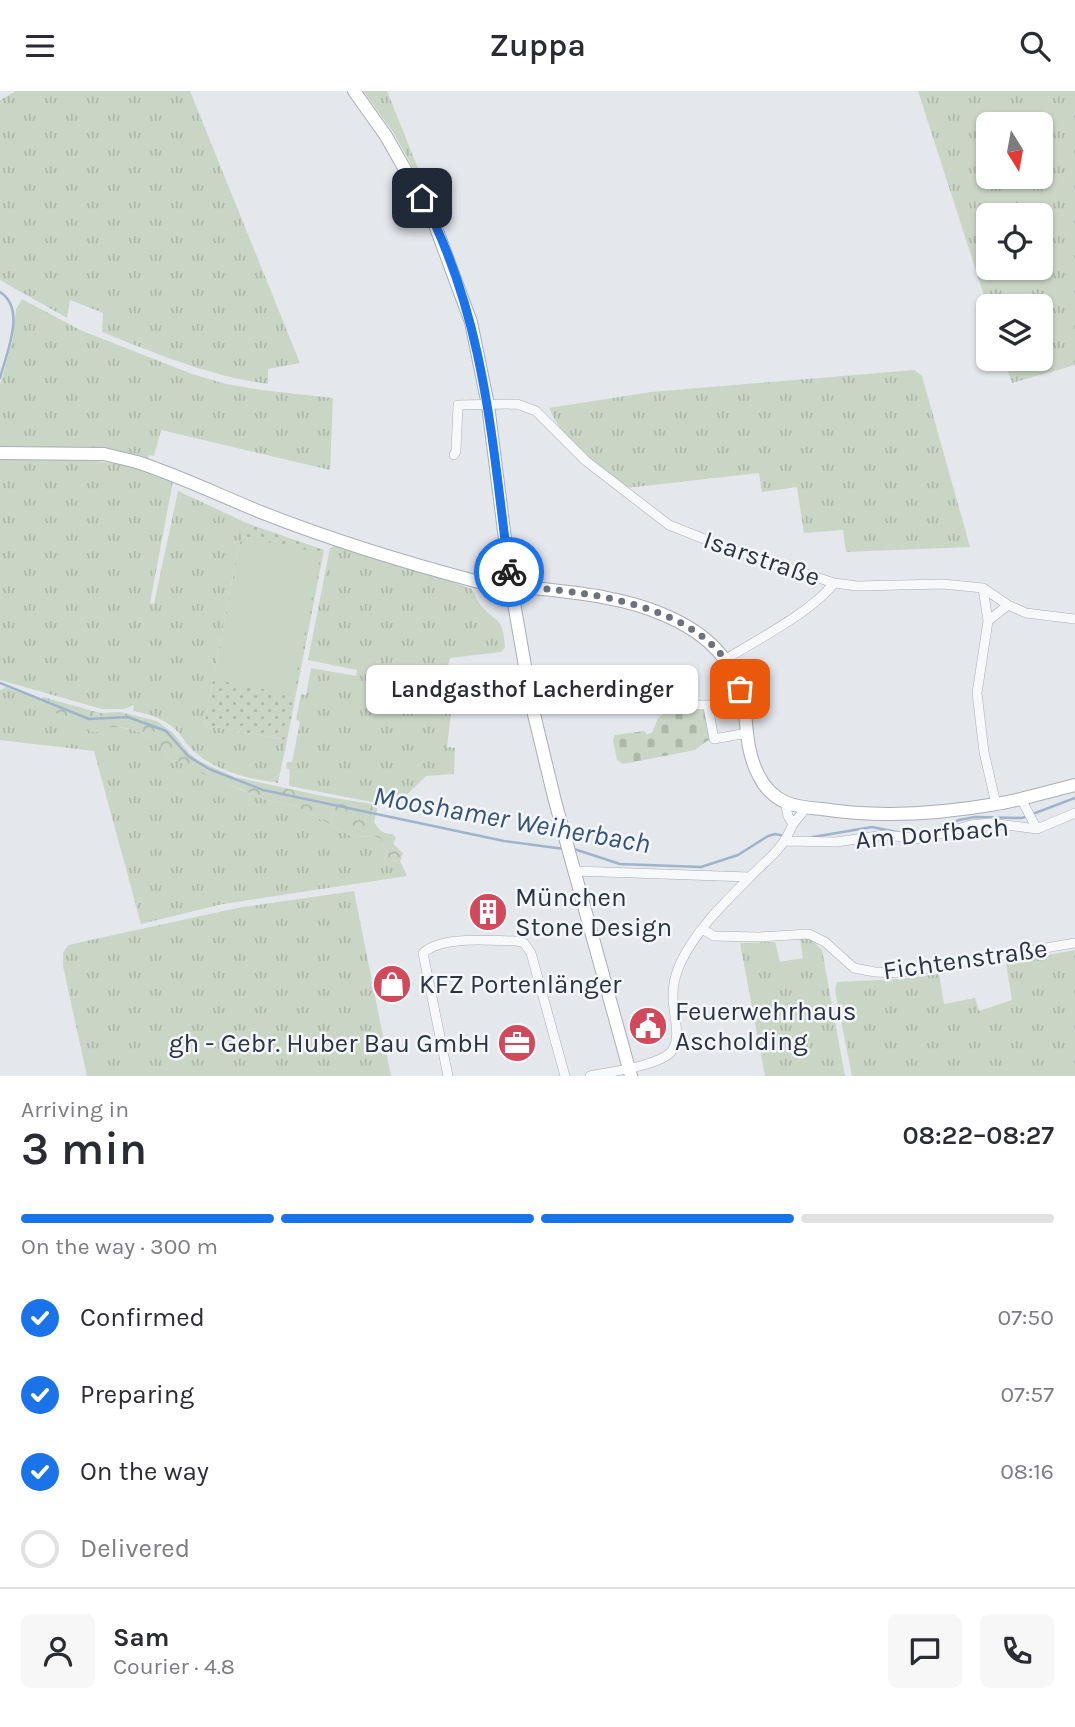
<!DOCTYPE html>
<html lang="en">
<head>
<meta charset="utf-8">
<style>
	:root { --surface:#fff; --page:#f7f7f7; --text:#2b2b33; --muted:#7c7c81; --line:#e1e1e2; --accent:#1a73e8 }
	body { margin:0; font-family:Karla,sans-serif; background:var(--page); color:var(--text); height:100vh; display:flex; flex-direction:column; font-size:26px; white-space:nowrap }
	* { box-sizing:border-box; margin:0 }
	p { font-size:23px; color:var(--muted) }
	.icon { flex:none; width:38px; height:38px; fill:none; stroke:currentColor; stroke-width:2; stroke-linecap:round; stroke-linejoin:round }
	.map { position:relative; height:985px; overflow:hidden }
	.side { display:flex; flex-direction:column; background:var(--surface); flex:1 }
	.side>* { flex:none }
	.needle { width:46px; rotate:169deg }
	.tools { position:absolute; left:976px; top:21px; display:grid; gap:14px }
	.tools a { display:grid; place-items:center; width:77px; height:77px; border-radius:10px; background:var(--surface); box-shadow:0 2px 5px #0004; font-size:35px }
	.pin { position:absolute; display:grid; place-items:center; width:60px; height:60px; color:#fff; margin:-30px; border-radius:14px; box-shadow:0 4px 10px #0006 }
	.courier { position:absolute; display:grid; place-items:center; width:70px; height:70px; margin:-35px; border:5px solid #1a73e8; border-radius:50%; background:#fff; color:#222; box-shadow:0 2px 9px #0007 }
	.bubble { position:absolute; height:49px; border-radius:10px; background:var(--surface); box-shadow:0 2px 5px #0004; font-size:23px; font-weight:600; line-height:49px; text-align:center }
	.summary em { font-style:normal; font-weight:600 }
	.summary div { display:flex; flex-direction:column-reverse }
	.summary { display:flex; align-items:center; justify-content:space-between; height:119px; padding:0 21px }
	h1 { font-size:46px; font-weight:600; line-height:52px }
	.bar { display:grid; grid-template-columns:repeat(4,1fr); gap:10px 7px; align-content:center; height:84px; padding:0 21px }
	.bar i { height:9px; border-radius:5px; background:var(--line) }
	.bar .on { background:var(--accent) }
	.bar p { grid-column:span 4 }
	.line { display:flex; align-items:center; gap:18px; padding:0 21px; border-top:2px solid var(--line) }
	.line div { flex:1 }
	.round { display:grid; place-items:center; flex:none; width:74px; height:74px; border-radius:10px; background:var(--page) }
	ol { padding:0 21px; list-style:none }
	li { display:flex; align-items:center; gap:21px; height:77px }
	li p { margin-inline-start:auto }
	li .icon { padding:7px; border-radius:50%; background:var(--accent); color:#fff; stroke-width:4 }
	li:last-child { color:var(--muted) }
	li i { width:38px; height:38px; border:4px solid var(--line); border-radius:50% }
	header { display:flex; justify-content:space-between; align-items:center; height:91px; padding:0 21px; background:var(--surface); font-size:32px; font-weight:600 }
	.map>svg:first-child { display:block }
</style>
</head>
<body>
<header><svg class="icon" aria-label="menu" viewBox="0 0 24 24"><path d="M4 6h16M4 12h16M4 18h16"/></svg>Zuppa<svg class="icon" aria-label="search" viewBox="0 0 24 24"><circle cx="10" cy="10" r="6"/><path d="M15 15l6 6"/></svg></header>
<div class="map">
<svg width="1075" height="985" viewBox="0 0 1075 985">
	<defs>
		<pattern id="grass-tufts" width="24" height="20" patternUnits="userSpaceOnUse" patternTransform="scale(1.75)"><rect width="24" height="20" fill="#c9d6c5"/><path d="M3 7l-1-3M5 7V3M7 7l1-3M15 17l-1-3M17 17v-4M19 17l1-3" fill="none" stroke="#adb8ab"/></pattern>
		<pattern id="forest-crowns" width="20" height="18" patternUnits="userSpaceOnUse" patternTransform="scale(1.75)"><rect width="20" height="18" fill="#c9d6c5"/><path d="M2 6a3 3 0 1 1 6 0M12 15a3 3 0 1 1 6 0" fill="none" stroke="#adb8ab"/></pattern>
		<pattern id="cemetery-stones" width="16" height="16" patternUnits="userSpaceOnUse" patternTransform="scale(1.75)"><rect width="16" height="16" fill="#c9d6c5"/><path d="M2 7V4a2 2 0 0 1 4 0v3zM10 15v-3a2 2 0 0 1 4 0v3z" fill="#adb8ab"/></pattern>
		<pattern id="park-dots" width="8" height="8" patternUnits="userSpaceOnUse" patternTransform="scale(1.75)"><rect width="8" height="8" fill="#c9d6c5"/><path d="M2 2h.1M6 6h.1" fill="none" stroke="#adb8ab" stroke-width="1.8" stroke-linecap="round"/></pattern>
	</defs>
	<rect width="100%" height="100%" fill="#e4e7ec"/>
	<path fill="url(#grass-tufts)" fill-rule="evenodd" d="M16 0H190L300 272 268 278V293C209 285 157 263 102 241L103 222 70 209 67 227 0 189V9Z
		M363 0H387L429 105 393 41Z
		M918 0H1075V274L1012 292 1004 268H1041V215H989V220ZM989 33H1041V86H989ZM989 124H1041V177H989Z
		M22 208 80 239 192 283 226 293 261 299 333 307 330 379 161 339 154 365 149 364 148 370 0 358V294L13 247 16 218Z
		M914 279 922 285 970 456 846 461 843 439 804 442 797 396 762 401 759 382 626 397C597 374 563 351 549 317L651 301Z
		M69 367 128 374 173 390 150 512 154 513 178 400 249 433 239 454 204 634 287 649 278 692C250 688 218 681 196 662 188 656 184 648 178 641 166 628 150 623 133 620L134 614 124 618H102L0 589V368Z
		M337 454 470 497C475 501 475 507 479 512 495 533 503 523 505 556L501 561 450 567 444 593 453 605 447 656 455 657 454 683 426 685 398 712 388 714 289 695 290 679 286 677 287 671H292L300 631 296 628 301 603 306 604 311 577 356 585 357 579 308 569 330 457Z
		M6 596 40 609 42 615C61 622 80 629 99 635 105 637 110 635 116 636 139 637 158 649 170 669L178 670 239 698 267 709 296 715 353 746 374 745 381 748 389 769 400 770 407 785 223 813 141 833 94 660 0 649V599Z
		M354 800 391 985H87L63 875V862L68 854 237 817Z
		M800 847 812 849 822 859 845 985H765L740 852 775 851 780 871 803 867Z
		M1075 859V985H852L835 899 837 891 899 888 939 883 944 913 975 907 979 920 1012 909 1006 872Z"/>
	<path fill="url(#forest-crowns)" d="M43 606 100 622 120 621 157 630 173 642 189 662 199 670 234 686 322 705 378 714 374 731C379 739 382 743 393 743L396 747 393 753 403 762 400 770 389 769 381 748 374 745 353 746 296 715 267 709 203 683 178 670 170 669C156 645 122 626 95 642L42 615 40 609Z"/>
	<path fill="url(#cemetery-stones)" d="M672 617 705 618 711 647 695 659 623 673 617 669 613 649 615 644 644 640 647 643 652 642 658 627Z"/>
	<path fill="url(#park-dots)" d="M249 433 324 459 287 649 204 634 239 454Z"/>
	<path fill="#c9d6c5" d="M243 446 321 462 292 604 213 588Z"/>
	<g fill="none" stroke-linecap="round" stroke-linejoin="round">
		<path stroke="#9fb4cc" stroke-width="2.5" d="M0 201C27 218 6 263 0 287
			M0 592 89 628 128 626 166 640 188 665 209 678 263 699 504 750 564 758
			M909 742 924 743 959 729 975 726 1022 727 1075 707
			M813 746 872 736 902 742
			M574 758 620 773 701 776 738 764 768 745 775 743 785 745"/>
		<g stroke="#a9aeb7" stroke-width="10">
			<path id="minor" d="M454 364 456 360 458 314 517 313 536 320 586 370 669 434 722 455 834 492 857 495 943 493 983 497 1008 514 1026 522 1075 528
				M983 497 988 530 977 602 984 661 996 713
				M988 530 1008 514
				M726 568C757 549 813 520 834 492
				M675 614H719L727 620 745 621
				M708 616 714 648 747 642
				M1021 708 1037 738
				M793 733 802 722 804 716
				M786 750 836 751 885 744 922 748 971 734 990 732 1037 738 1075 722
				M575 780 749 786
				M702 838 714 845 759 846 809 843 825 851 854 877 875 881 898 882 1075 852
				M448 985 423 862C443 844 490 850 516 850L524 852 531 862 565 985
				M590 985C609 981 658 975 671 961 683 948 672 920 673 904 673 894 676 882 680 873 695 840 725 811 750 786 770 765 781 761 793 733L788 725 785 711"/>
		</g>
		<g stroke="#a9aeb7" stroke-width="14">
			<path id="secondary" d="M354 0 386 45 432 126 471 231 488 314 511 495 532 615 555 710 631 985
				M0 362 104 363 137 371C180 385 221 405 263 422 332 449 403 471 475 490 494 496 515 495 534 497 577 502 623 506 662 523 708 542 738 571 745 621 747 643 748 665 759 685 764 696 774 706 785 711 796 716 810 717 822 718 880 727 939 723 996 713 1023 709 1049 700 1075 694"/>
		</g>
		<use href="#minor" stroke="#f7f8fa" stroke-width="9"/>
		<use href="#secondary" stroke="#fff" stroke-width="12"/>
	</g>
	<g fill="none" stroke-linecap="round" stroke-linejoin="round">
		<path stroke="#6c737f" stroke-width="7" stroke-dasharray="0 12.6" d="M509 481 511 495C586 500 714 513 740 598"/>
		<path stroke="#1a73e8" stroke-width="9" d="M422 107C485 225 492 351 509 481"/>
	</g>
	<defs>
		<g id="building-disc" transform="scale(2.0125)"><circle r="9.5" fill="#d1495b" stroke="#f4f6f9"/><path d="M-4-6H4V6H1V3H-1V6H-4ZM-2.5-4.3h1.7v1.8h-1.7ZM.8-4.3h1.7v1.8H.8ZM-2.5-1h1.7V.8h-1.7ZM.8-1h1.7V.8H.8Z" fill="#fff"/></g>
		<g id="shop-disc" transform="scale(2.0125)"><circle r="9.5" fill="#d1495b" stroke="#f4f6f9"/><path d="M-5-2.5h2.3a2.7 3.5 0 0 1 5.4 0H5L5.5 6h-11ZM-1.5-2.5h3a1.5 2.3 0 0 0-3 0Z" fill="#fff"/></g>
		<g id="civic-disc" transform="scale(2.0125)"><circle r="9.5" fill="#d1495b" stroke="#f4f6f9"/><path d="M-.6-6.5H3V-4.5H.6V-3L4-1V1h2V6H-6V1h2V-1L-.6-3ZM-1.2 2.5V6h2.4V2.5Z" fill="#fff"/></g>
		<g id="office-disc" transform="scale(2.0125)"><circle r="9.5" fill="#d1495b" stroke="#f4f6f9"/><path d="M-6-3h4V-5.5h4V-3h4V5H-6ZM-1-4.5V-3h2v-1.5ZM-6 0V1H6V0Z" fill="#fff"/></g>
	</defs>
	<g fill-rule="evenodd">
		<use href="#building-disc" x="488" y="821"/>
		<use href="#shop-disc" x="392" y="893"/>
		<use href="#civic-disc" x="648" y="935"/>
		<use href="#office-disc" x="517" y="952"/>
	</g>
	<g text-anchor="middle" stroke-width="5" stroke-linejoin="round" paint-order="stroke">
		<g font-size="26" fill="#2b3445" stroke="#f4f6f9">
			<text transform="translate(762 467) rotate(19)" y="9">Isarstraße</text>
			<text transform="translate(932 742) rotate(-5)" y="9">Am Dorfbach</text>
			<text transform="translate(965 868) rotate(-8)" y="9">Fichtenstraße</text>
		</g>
		<g font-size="26" fill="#2b3445" stroke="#f4f6f9" text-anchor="start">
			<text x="515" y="815">München<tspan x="515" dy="30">Stone Design</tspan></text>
			<text x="419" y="902">KFZ Portenlänger</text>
			<text x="675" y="929">Feuerwehrhaus<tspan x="675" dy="30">Ascholding</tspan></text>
			<text x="490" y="961" text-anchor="end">gh - Gebr. Huber Bau GmbH</text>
		</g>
		<g font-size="28" font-style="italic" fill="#34527a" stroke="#f4f6f9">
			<text transform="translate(512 728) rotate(10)" y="10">Mooshamer Weiherbach</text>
		</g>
	</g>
</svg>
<div class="tools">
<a><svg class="needle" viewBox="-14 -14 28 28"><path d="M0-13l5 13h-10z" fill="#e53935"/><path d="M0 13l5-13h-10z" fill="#7c7c81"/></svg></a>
<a><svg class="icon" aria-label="locate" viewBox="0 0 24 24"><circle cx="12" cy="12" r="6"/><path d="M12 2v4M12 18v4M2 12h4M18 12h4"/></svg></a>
<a><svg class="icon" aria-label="layers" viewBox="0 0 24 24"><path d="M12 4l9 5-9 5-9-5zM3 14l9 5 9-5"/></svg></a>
</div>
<div class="pin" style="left:740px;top:598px;background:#ea580c"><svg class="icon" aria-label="bag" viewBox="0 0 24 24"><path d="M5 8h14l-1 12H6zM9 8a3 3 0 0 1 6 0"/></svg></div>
<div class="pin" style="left:422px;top:107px;background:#1f2937"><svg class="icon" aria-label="home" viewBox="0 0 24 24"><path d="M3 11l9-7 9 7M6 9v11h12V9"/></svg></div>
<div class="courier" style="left:509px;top:481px"><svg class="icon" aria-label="bike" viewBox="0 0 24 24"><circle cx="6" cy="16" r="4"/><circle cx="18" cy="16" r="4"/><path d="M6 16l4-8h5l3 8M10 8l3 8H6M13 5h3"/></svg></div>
<div class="bubble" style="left:366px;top:574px;width:332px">Landgasthof Lacherdinger</div>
</div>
<section class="side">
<div class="summary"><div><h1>3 min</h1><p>Arriving in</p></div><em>08:22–08:27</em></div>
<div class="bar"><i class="on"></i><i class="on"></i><i class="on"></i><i></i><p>On the way · 300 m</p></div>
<ol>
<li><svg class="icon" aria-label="check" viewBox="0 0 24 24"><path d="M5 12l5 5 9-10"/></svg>Confirmed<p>07:50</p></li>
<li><svg class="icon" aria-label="check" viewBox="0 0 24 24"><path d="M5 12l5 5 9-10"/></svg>Preparing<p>07:57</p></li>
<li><svg class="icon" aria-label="check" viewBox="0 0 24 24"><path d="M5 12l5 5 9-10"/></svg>On the way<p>08:16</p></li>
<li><i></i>Delivered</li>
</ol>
<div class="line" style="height:126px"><a class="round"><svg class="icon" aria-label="person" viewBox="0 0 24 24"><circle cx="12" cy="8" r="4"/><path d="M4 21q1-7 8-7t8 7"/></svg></a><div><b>Sam</b><p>Courier · 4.8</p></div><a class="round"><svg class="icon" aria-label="chat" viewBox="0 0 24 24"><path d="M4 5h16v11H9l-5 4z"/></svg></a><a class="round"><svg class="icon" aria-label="phone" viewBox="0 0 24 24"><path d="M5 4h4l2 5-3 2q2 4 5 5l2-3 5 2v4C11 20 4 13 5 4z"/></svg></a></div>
</section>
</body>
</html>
